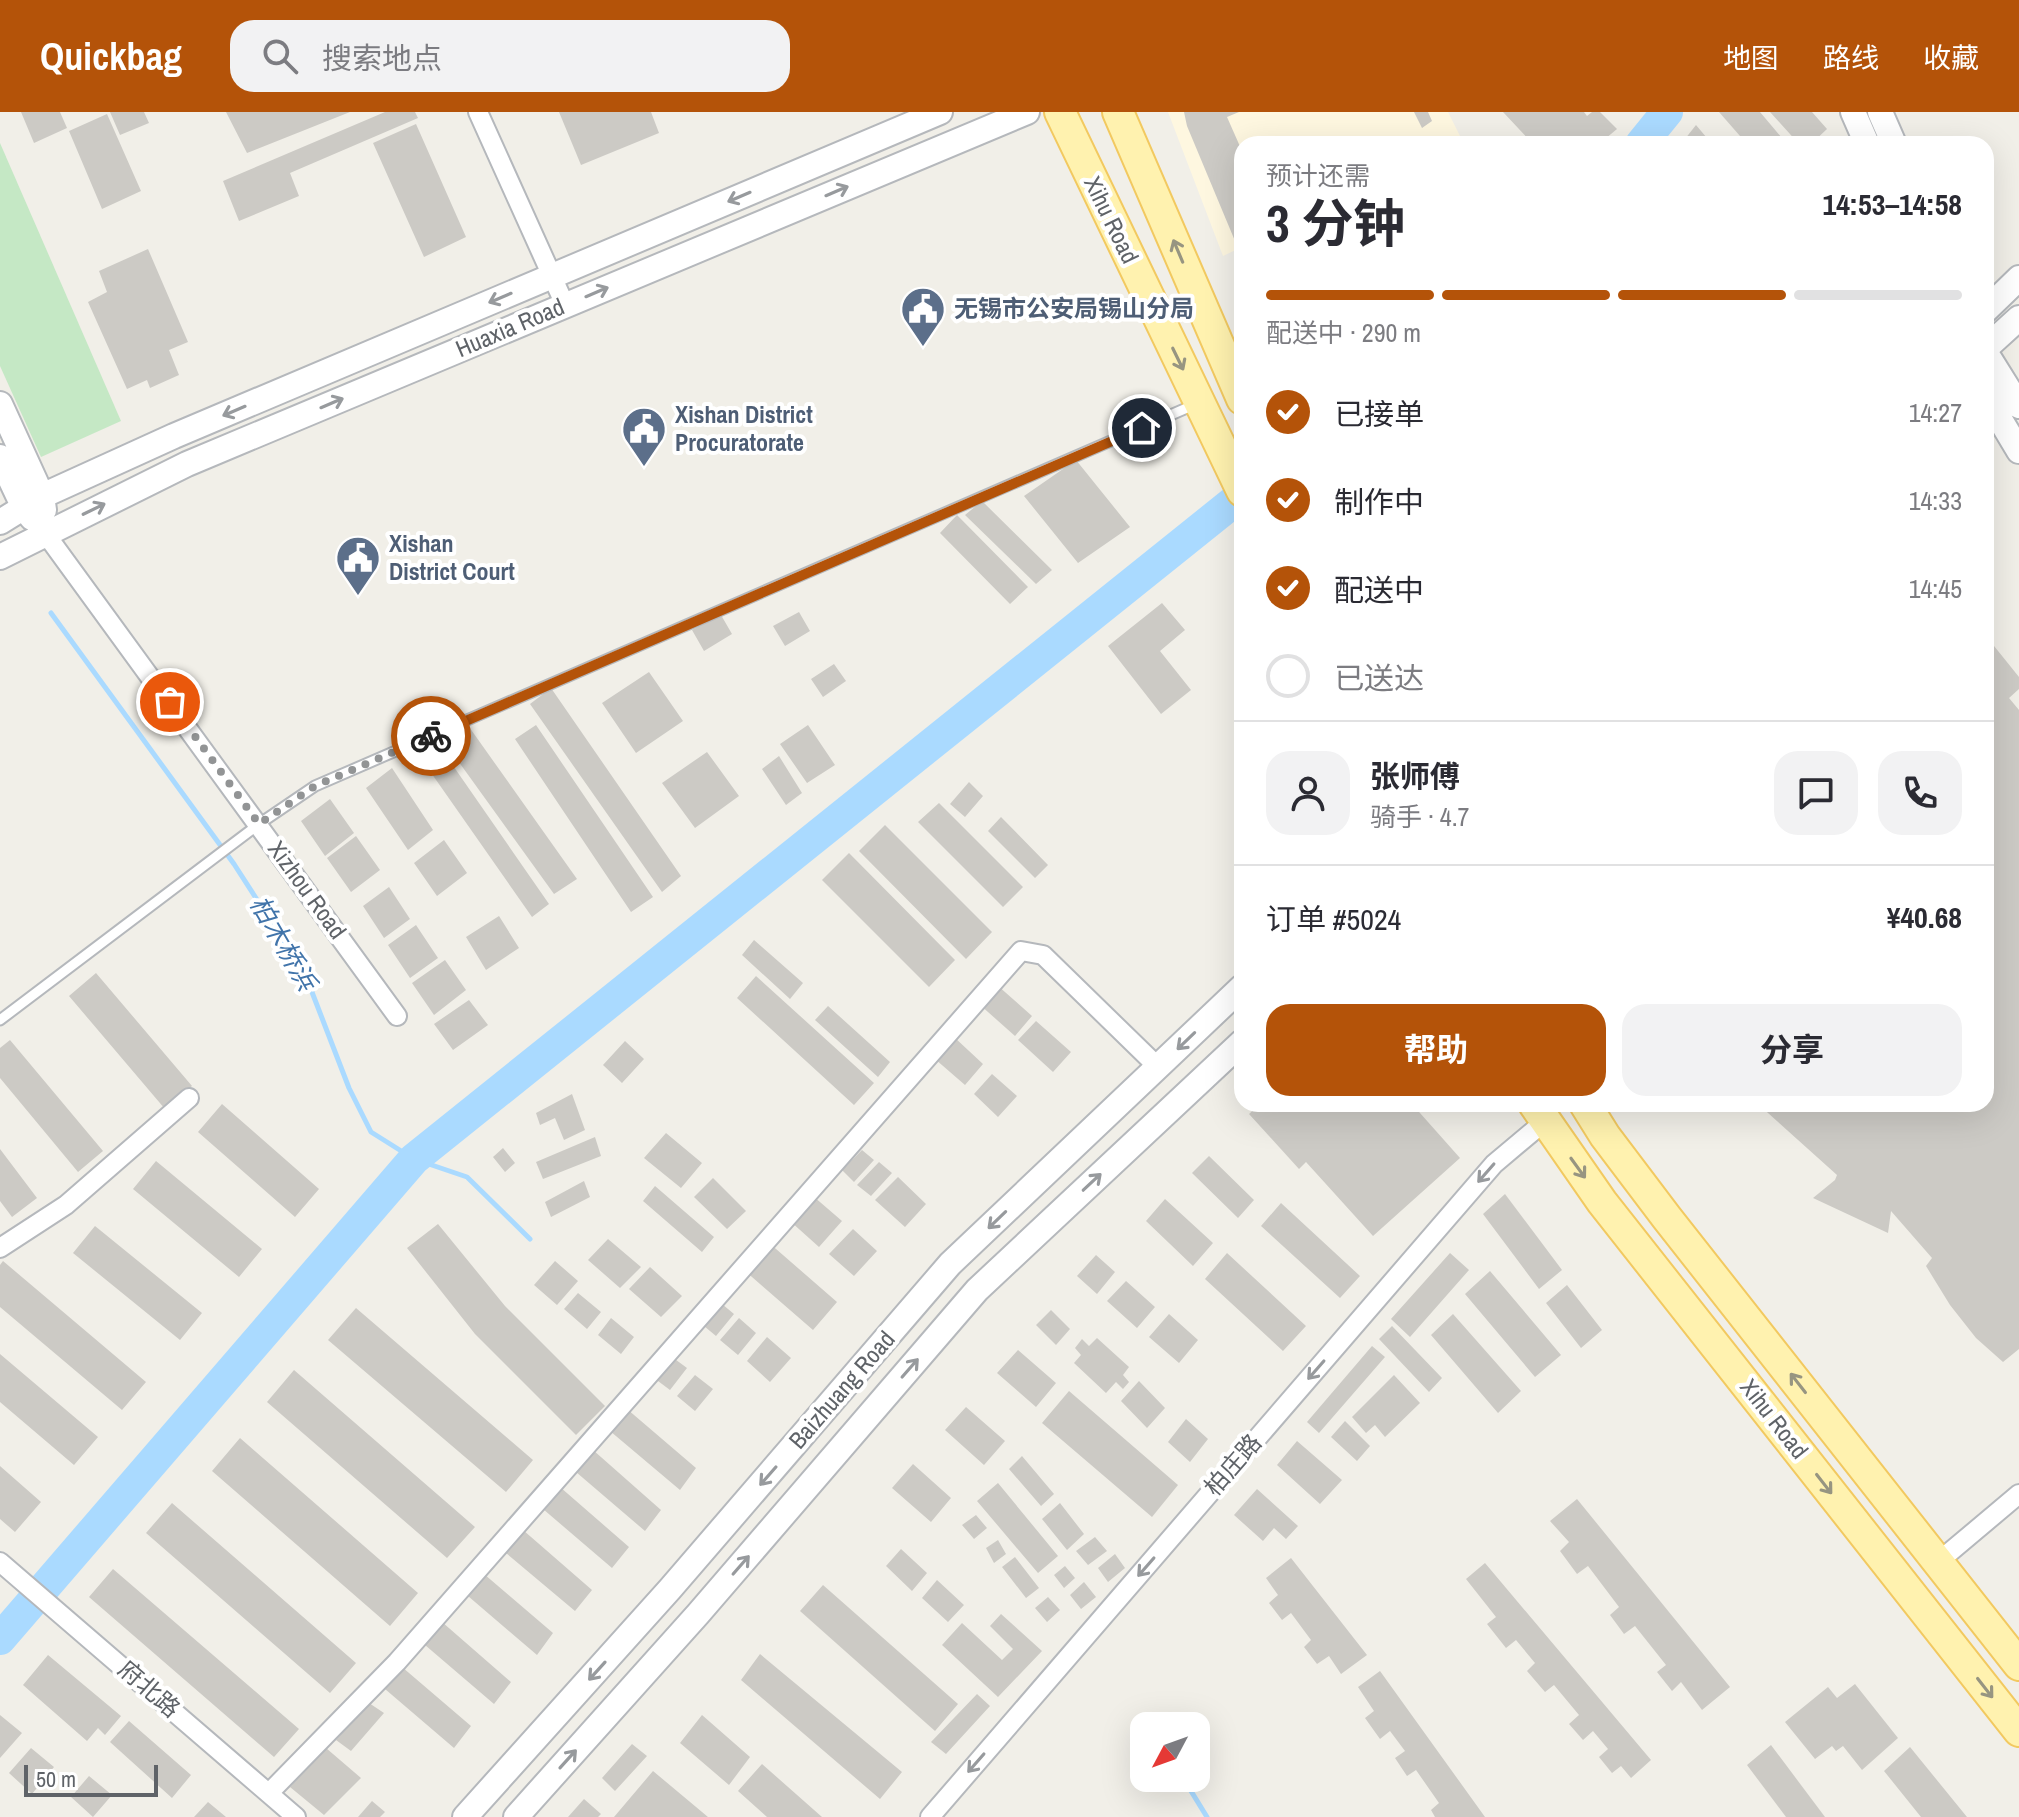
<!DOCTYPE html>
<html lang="zh">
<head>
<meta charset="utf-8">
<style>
	:root { --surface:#fff; --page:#f2f2f3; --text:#2b2b33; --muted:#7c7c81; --line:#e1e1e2; --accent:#b45309 }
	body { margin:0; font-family:"Archivo Narrow","Noto Sans SC",sans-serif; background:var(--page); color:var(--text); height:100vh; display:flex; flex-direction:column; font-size:30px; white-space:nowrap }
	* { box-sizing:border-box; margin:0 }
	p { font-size:26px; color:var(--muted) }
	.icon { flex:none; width:44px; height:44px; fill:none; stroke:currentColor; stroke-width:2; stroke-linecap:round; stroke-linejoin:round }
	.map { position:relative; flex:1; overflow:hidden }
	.details { position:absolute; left:1234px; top:24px; width:760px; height:976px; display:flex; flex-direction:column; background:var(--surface); border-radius:24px; box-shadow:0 8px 32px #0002 }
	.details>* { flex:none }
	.needle { width:52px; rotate:229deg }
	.fabs { position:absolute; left:1130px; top:1600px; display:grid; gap:16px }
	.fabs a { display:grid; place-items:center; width:80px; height:80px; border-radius:16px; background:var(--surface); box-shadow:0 8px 32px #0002; font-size:40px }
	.scale { position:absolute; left:24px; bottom:20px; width:134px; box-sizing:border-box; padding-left:8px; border:4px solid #5f6368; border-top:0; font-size:22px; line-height:28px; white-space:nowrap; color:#5f6368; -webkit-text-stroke:6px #fff; paint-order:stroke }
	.pin { position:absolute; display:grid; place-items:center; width:68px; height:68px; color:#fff; margin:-34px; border:4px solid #fff; border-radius:50%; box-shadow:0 2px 8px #0007 }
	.courier { position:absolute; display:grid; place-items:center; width:80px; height:80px; margin:-40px; border:6px solid #b45309; border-radius:50%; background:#fff; color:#222; box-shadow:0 2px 10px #0007 }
	.headline em { font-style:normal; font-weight:700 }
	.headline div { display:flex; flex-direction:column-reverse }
	.headline { display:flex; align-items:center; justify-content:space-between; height:136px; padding:0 32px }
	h1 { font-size:52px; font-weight:700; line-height:60px }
	.bar { display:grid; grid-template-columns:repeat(4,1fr); gap:12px 8px; align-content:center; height:96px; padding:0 32px }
	.bar i { height:10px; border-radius:6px; background:var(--line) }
	.bar .active { background:var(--accent) }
	.bar p { grid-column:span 4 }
	.line { display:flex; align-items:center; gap:20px; padding:0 32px; border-top:2px solid var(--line) }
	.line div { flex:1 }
	.round { display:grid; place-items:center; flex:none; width:84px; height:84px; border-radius:24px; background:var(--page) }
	ol { padding:0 32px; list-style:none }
	li { display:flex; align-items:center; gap:24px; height:88px }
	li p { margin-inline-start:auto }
	li .icon { padding:8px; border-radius:50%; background:var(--accent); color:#fff; stroke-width:4 }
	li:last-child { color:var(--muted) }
	li i { width:44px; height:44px; border:4px solid var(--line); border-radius:50% }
	.primary-button { display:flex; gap:16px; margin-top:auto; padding:16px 32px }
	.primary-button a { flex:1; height:92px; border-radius:24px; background:var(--accent); color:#fff; font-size:32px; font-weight:700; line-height:92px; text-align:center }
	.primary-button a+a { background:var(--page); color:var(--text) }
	header { display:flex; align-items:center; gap:48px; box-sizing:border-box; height:112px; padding:0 40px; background:var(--accent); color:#fff }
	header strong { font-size:38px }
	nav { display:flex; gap:44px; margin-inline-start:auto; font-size:28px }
	.search { width:560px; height:72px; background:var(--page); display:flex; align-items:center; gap:20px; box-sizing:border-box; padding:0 28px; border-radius:24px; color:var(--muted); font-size:30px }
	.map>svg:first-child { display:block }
</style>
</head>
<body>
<header>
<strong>Quickbag</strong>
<div class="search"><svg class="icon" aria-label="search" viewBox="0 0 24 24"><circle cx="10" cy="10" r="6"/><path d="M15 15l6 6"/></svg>搜索地点</div>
<nav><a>地图</a><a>路线</a><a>收藏</a></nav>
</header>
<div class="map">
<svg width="2019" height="1705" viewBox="0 0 2019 1705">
	<rect width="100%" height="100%" fill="#f1efe8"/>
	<path fill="#fef7e0" d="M1168 0H1448L1464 32H1242V135L1223 144Z"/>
	<path fill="#c5e8c5" d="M0 31 121 309 41 345 0 254Z"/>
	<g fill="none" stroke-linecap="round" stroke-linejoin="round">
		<path stroke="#aadaff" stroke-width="5" d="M51 501 234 752 305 862 349 976 371 1020 414 1047 467 1065 530 1127
			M1183 1666 1207 1705"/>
		<path stroke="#aadaff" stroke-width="32" d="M1641 32 1667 0
			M0 1527 414 1047 1242 383"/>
	</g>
	<path fill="#cccac5" d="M21 0H60L67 16 34 31Z
		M110 0H144L149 11 120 23Z
		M226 0H350L247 41Z
		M385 0H415L418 6 290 61 299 84 239 109 223 69Z
		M559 0H651L659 21 581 53Z
		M1184 0H1239L1227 5 1242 39V126L1235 129 1187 14Z
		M1414 0H1428L1432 9 1422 16Z
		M1503 0H1584L1587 4 1592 0H1600L1617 17 1599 32H1533Z
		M1719 0H1760L1787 32H1747Z
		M1770 0H1812L1827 17 1811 32H1799Z
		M107 2 141 79 102 97 69 19Z
		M416 12 466 125 424 145 373 31Z
		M1696 13 1712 32H1681Z
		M148 137 188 230 169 238 179 263 150 276 147 268 127 277 88 190 107 180 99 159Z
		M1076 348 1130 415 1078 451 1024 384Z
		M982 389 1052 458 1036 472 965 403Z
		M957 403 1028 475 1010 492 940 421Z
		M1162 491 1185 518 1160 539 1191 578 1161 602 1108 534Z
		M799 500 810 519 785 534 773 514Z
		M721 503 732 522 704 539 692 518Z
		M1986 524 2019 565V577L2009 586 2019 598V1237L2003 1250 1976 1226 1950 1193 1926 1154 1932 1146 1891 1099 1888 1121 1813 1086 1835 1068 1837 1063 1758 992H1986Z
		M834 552 846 569 823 585 811 567Z
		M649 560 683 609 636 641 602 591Z
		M551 576 681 764 662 780 530 592Z
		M467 612 577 767 554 782 443 628Z
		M536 613 653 785 631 800 515 627Z
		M808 613 835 653 807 671 780 632Z
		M438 632 549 792 532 805 420 645Z
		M707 640 739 684 695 716 662 671Z
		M779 644 802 681 786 693 762 657Z
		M392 656 433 718 408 738 366 676Z
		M969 670 983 684 965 705 950 692Z
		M330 687 354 721 325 744 301 709Z
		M939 691 1023 775 1003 795 918 710Z
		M1001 705 1048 753 1035 766 988 719Z
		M885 713 992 820 966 847 859 739Z
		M356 724 380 758 351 780 327 746Z
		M444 728 467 761 437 784 414 751Z
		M849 741 955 848 929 875 822 768Z
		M389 775 410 807 384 826 363 794Z
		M499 804 519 836 486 858 466 825Z
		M416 813 438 846 410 866 388 833Z
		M754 828 803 871 790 887 742 843Z
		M445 848 466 878 434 903 412 871Z
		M96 861 192 974 165 997 69 884Z
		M756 864 874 971 854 993 737 886Z
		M997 873 1032 904 1015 924 979 892Z
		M469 888 488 913 453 938 434 912Z
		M828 894 890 950 878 965 815 908Z
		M1036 909 1071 940 1053 960 1018 928Z
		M954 925 983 952 965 973 935 947Z
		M10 928 103 1039 78 1060 0 966V936Z
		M625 929 644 947 622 971 603 953Z
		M992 962 1017 984 998 1005 974 982Z
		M572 982 585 1018 564 1028 555 1006 540 1013 536 1001Z
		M222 992 319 1077 295 1105 198 1020Z
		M1260 992H1412L1460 1046 1373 1124 1306 1050 1299 1057 1249 1002Z
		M666 1021 702 1051 681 1076 644 1046Z
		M595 1025 601 1044 543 1067 536 1050Z
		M503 1036 515 1051 505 1060 493 1045Z
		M0 1037 37 1086 12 1105 0 1089Z
		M862 1038 874 1048 854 1070 842 1058Z
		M1209 1044 1254 1088 1238 1106 1192 1061Z
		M156 1049 262 1137 239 1165 133 1077Z
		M879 1050 892 1061 871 1084 857 1073Z
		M898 1065 926 1092 905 1115 875 1088Z
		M713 1066 746 1099 727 1117 694 1085Z
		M584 1069 590 1085 551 1105 545 1090Z
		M655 1074 714 1125 702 1140 643 1089Z
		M1505 1082 1562 1158 1539 1177 1483 1102Z
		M813 1084 842 1109 819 1135 790 1109Z
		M1165 1087 1213 1131 1193 1154 1146 1109Z
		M1281 1091 1360 1164 1340 1186 1261 1114Z
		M438 1112 505 1194 605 1294 576 1323 475 1222 407 1136Z
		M95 1114 202 1201 180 1228 73 1141Z
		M853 1117 877 1139 854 1164 829 1142Z
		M608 1127 641 1155 620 1176 588 1148Z
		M768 1130 837 1190 813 1218 744 1158Z
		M1227 1141 1306 1214 1283 1239 1205 1167Z
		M1450 1141 1469 1158 1410 1225 1391 1207Z
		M1096 1143 1115 1160 1097 1182 1077 1164Z
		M3 1149 146 1270 122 1298 0 1195V1153Z
		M555 1149 578 1169 557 1193 534 1173Z
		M650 1155 682 1184 661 1205 629 1177Z
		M1490 1159 1561 1243 1535 1265 1465 1182Z
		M1126 1169 1155 1195 1137 1216 1107 1189Z
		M1567 1173 1602 1218 1581 1236 1546 1191Z
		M578 1181 601 1200 587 1217 564 1197Z
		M716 1187 734 1202 716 1224 698 1209Z
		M356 1196 533 1348 506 1380 328 1228Z
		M1051 1198 1070 1217 1056 1233 1036 1213Z
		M1169 1202 1198 1228 1179 1251 1149 1225Z
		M1453 1202 1521 1279 1498 1301 1431 1223Z
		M611 1206 634 1225 621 1242 598 1223Z
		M739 1206 756 1221 738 1243 720 1228Z
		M1392 1214 1442 1266 1429 1280 1379 1227Z
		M767 1225 791 1246 770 1270 747 1249Z
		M1097 1226 1129 1255 1123 1263 1129 1270 1123 1277 1116 1270 1106 1281 1074 1251 1081 1243 1075 1236 1082 1227 1089 1234Z
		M1372 1234 1385 1245 1319 1321 1307 1310Z
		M1018 1238 1056 1271 1036 1295 997 1261Z
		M0 1242 98 1325 74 1353 0 1290Z
		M668 1242 687 1256 670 1278 650 1263Z
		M294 1258 475 1415 447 1446 267 1290Z
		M695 1263 713 1277 695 1299 677 1284Z
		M1394 1263 1420 1291 1385 1325 1375 1313 1366 1321 1352 1305Z
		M1139 1269 1165 1296 1147 1316 1121 1289Z
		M1069 1279 1178 1373 1152 1405 1042 1311Z
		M966 1295 1005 1329 984 1353 945 1318Z
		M627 1297 696 1356 680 1378 610 1319Z
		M1186 1307 1208 1327 1190 1350 1168 1330Z
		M1345 1309 1370 1334 1357 1349 1331 1325Z
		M240 1326 418 1481 390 1514 212 1359Z
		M1297 1329 1342 1368 1320 1392 1277 1353Z
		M593 1338 661 1398 645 1419 576 1360Z
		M1022 1344 1054 1382 1041 1394 1009 1357Z
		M913 1352 951 1386 931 1410 892 1376Z
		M0 1354 41 1390 15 1420 0 1407Z
		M998 1371 1058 1444 1038 1461 977 1389Z
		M560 1375 629 1435 612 1456 543 1397Z
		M1257 1377 1298 1414 1286 1427 1274 1416 1263 1429 1234 1403Z
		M1577 1387 1730 1575 1702 1598 1681 1570 1672 1579 1657 1560 1666 1553 1635 1514 1624 1522 1610 1503 1619 1495 1588 1454 1577 1462 1560 1439 1569 1430 1550 1409Z
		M172 1391 356 1551 330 1581 146 1421Z
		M1060 1391 1084 1422 1067 1438 1042 1407Z
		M976 1403 987 1416 974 1427 962 1413Z
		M523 1418 592 1478 575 1499 506 1441Z
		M1095 1425 1107 1439 1088 1453 1076 1439Z
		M998 1428 1006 1442 994 1451 986 1436Z
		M901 1437 927 1461 912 1479 886 1454Z
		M1115 1442 1125 1456 1108 1470 1098 1456Z
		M1015 1445 1039 1476 1026 1486 1002 1455Z
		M1291 1446 1367 1543 1341 1562 1329 1544 1317 1552 1304 1535 1311 1528 1291 1501 1282 1508 1269 1491 1278 1483 1266 1466Z
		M1485 1451 1651 1648 1631 1666 1621 1654 1612 1661 1599 1645 1608 1637 1593 1619 1583 1628 1569 1612 1579 1603 1554 1573 1545 1580 1527 1559 1535 1551 1516 1528 1506 1536 1487 1512 1496 1505 1466 1467Z
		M1065 1454 1075 1466 1064 1476 1054 1463Z
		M113 1457 299 1617 274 1645 89 1485Z
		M484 1462 553 1521 537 1543 468 1484Z
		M937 1468 964 1493 948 1510 922 1486Z
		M1084 1470 1096 1485 1081 1497 1070 1483Z
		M823 1473 958 1592 935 1619 800 1499Z
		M1048 1485 1060 1498 1047 1510 1035 1496Z
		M1001 1502 1042 1539 998 1585 942 1533 962 1511 1002 1548 1013 1537 990 1514Z
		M442 1510 511 1570 494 1592 425 1533Z
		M760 1542 902 1660 880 1687 741 1568Z
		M48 1543 121 1604 105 1623 98 1616 87 1629 23 1573Z
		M402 1555 471 1614 454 1636 385 1577Z
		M1380 1559 1485 1705H1435L1431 1698 1439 1691 1416 1658 1407 1664 1395 1646 1405 1639 1390 1619 1380 1627 1365 1606 1374 1599 1358 1575Z
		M1855 1572 1898 1626 1862 1658 1843 1634 1836 1639 1832 1634 1815 1647 1785 1610 1828 1575 1837 1586Z
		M977 1582 990 1594 946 1642 931 1630Z
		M369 1591 384 1601 351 1639 336 1628Z
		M0 1603 22 1621 0 1646Z
		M702 1603 750 1645 729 1673 680 1631Z
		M129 1609 191 1663 172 1686 110 1630Z
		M632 1632 647 1644 615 1679 602 1666Z
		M1771 1633 1825 1705H1786L1747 1653Z
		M1910 1635 1967 1705H1921L1884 1659Z
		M31 1636 54 1655 32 1682 9 1661Z
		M326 1636 361 1666 324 1703 290 1675Z
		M762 1652 822 1705H767L738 1679Z
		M653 1659 708 1705H614Z
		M89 1664 112 1683 93 1705 71 1685Z
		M584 1687 601 1702 598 1705H568Z
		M372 1689 385 1700 380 1705H358Z
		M208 1690 226 1705H194Z"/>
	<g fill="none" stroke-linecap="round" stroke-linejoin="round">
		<g stroke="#b5b8bc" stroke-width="13">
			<path id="service" d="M0 908 259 712 315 674 1196 292"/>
		</g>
		<g stroke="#b5b8bc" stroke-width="22">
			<path id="minor" d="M478 0 565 193
				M45 421 397 904
				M0 1136 66 1093 189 986
				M0 1450 296 1705
				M1938 1450 2019 1382
				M269 1681 397 1550 1021 839 1043 843 1158 955
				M930 1705 1494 1052 1544 1010"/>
		</g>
		<g stroke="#b5b8bc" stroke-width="28">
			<path id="tertiary" d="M1853 0 1867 32
				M1880 0 1894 32
				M1986 198 2019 166
				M1986 236 2019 206
				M1986 241 2019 294
				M1986 284 2019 339
				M0 292 42 384 44 398
				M0 345 24 396 32 406
				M0 410 42 384 174 324 940 0
				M0 445 187 352 1027 0
				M465 1705 670 1477 950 1152 1242 875
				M516 1705 698 1502 977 1178 1242 930"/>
		</g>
		<g stroke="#f2c960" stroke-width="34">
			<path id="primary" d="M1060 0 1242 379
				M1118 0 1242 287
				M1534 992 1602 1090 2019 1619
				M1585 992 1605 1024 1667 1106 2019 1553"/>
		</g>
		<use href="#service" stroke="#fff" stroke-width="9"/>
		<use href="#minor" stroke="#fff" stroke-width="18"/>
		<use href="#tertiary" stroke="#fff" stroke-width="24"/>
		<use href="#primary" stroke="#fff2af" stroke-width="30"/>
	</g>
	<defs><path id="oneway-shaft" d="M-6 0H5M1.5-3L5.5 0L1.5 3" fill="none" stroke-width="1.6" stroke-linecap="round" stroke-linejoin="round" transform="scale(2)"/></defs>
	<g stroke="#979a9d">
		<use href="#oneway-shaft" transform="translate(837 79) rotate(-23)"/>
		<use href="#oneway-shaft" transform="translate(739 85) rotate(157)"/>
		<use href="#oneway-shaft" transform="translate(597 180) rotate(-23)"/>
		<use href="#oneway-shaft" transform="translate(500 186) rotate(157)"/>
		<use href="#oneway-shaft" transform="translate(332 291) rotate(-23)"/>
		<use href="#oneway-shaft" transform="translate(234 299) rotate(157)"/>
		<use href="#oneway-shaft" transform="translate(94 397) rotate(-26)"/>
		<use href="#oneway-shaft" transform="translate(1186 929) rotate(136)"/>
		<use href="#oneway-shaft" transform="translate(1486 1061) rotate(131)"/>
		<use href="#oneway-shaft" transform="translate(1092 1070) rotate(-43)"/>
		<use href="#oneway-shaft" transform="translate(997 1108) rotate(136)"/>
		<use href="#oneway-shaft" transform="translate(910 1256) rotate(-49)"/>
		<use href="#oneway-shaft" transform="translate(1316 1258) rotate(131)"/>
		<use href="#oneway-shaft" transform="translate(768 1364) rotate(131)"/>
		<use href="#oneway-shaft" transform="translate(741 1453) rotate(-49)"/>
		<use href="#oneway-shaft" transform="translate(1146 1455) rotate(131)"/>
		<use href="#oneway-shaft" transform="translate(597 1559) rotate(132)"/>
		<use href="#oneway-shaft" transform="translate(568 1647) rotate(-48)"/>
		<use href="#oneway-shaft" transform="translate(976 1651) rotate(131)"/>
	</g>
	<g stroke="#979581">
		<use href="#oneway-shaft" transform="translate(1178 139) rotate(-113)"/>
		<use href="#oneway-shaft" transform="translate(1178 247) rotate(64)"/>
		<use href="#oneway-shaft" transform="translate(1578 1056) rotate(54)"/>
		<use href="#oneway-shaft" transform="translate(1798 1271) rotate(-128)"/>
		<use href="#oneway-shaft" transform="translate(1824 1372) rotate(52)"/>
		<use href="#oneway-shaft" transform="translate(1985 1576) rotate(52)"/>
	</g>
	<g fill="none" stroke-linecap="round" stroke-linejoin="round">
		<path stroke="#929495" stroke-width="8" stroke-dasharray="0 14.4" d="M170 590 259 712 315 674 431 624"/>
		<path stroke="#b45309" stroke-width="10" d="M431 624 1142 316"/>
	</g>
	<defs>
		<g id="civic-pin" transform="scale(2.3)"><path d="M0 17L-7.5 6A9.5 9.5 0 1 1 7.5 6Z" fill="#5c6f8a" stroke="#fff"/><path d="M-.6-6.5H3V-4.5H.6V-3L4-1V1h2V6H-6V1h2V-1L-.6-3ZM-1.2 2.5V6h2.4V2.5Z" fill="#fff"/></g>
	</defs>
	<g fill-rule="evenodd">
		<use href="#civic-pin" x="923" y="197"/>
		<use href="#civic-pin" x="644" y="317"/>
		<use href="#civic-pin" x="358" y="446"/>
	</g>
	<g text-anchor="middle" stroke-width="8" stroke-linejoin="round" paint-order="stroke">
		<g font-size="24" fill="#5f6368" stroke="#fff">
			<text transform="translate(1111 108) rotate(64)" y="8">Xihu Road</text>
			<text transform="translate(510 216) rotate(-23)" y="8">Huaxia Road</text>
			<text transform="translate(307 778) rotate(54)" y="8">Xizhou Road</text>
			<text transform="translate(842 1278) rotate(-49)" y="8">Baizhuang Road</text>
			<text transform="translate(1774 1307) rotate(52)" y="8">Xihu Road</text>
			<text transform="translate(1233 1353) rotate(-49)" y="8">柏庄路</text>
			<text transform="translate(149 1577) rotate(41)" y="8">府北路</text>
		</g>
		<g font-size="24" font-weight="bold" fill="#4e5e75" stroke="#fff" text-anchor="start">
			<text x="954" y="205">无锡市公安局锡山分局</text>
			<text x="675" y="311">Xishan District<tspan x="675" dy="28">Procuratorate</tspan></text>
			<text x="389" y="440">Xishan<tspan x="389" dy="28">District Court</tspan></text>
		</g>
		<g font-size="26" font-style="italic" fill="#4174aa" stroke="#fff">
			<text transform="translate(283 831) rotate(60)" y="9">柏木桥浜</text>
		</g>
	</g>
</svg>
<div class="fabs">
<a><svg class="needle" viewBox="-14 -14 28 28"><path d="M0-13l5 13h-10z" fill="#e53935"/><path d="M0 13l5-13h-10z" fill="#7c7c81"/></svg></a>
</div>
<div class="scale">50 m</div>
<div class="pin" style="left:170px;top:590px;background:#ea580c"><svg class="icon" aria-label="bag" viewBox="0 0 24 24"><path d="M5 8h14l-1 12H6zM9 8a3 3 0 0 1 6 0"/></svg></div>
<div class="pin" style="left:1142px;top:316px;background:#1f2937"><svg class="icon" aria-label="home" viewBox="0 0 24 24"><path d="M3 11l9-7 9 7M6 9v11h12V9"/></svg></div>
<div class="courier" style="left:431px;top:624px"><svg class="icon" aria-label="bike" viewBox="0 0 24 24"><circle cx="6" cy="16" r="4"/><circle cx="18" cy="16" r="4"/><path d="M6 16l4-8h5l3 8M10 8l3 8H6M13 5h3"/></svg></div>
<section class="details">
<div class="headline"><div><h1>3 分钟</h1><p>预计还需</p></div><em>14:53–14:58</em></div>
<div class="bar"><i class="active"></i><i class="active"></i><i class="active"></i><i></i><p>配送中 · 290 m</p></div>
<ol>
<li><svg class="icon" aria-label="check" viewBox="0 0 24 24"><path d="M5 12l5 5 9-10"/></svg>已接单<p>14:27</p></li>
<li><svg class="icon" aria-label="check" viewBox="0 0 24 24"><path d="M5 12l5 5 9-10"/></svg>制作中<p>14:33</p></li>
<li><svg class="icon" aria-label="check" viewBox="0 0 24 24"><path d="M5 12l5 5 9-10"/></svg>配送中<p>14:45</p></li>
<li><i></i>已送达</li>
</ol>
<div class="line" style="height:144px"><a class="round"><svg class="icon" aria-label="person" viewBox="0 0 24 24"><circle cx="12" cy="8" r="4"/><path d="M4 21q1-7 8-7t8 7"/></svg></a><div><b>张师傅</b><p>骑手 · 4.7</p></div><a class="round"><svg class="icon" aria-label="chat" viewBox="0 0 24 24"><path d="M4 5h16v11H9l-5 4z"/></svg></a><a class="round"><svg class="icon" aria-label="phone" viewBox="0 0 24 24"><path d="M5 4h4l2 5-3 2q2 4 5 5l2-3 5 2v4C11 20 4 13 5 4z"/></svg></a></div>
<div class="line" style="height:104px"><div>订单 #5024</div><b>¥40.68</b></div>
<div class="primary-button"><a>帮助</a><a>分享</a></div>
</section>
</div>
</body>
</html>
